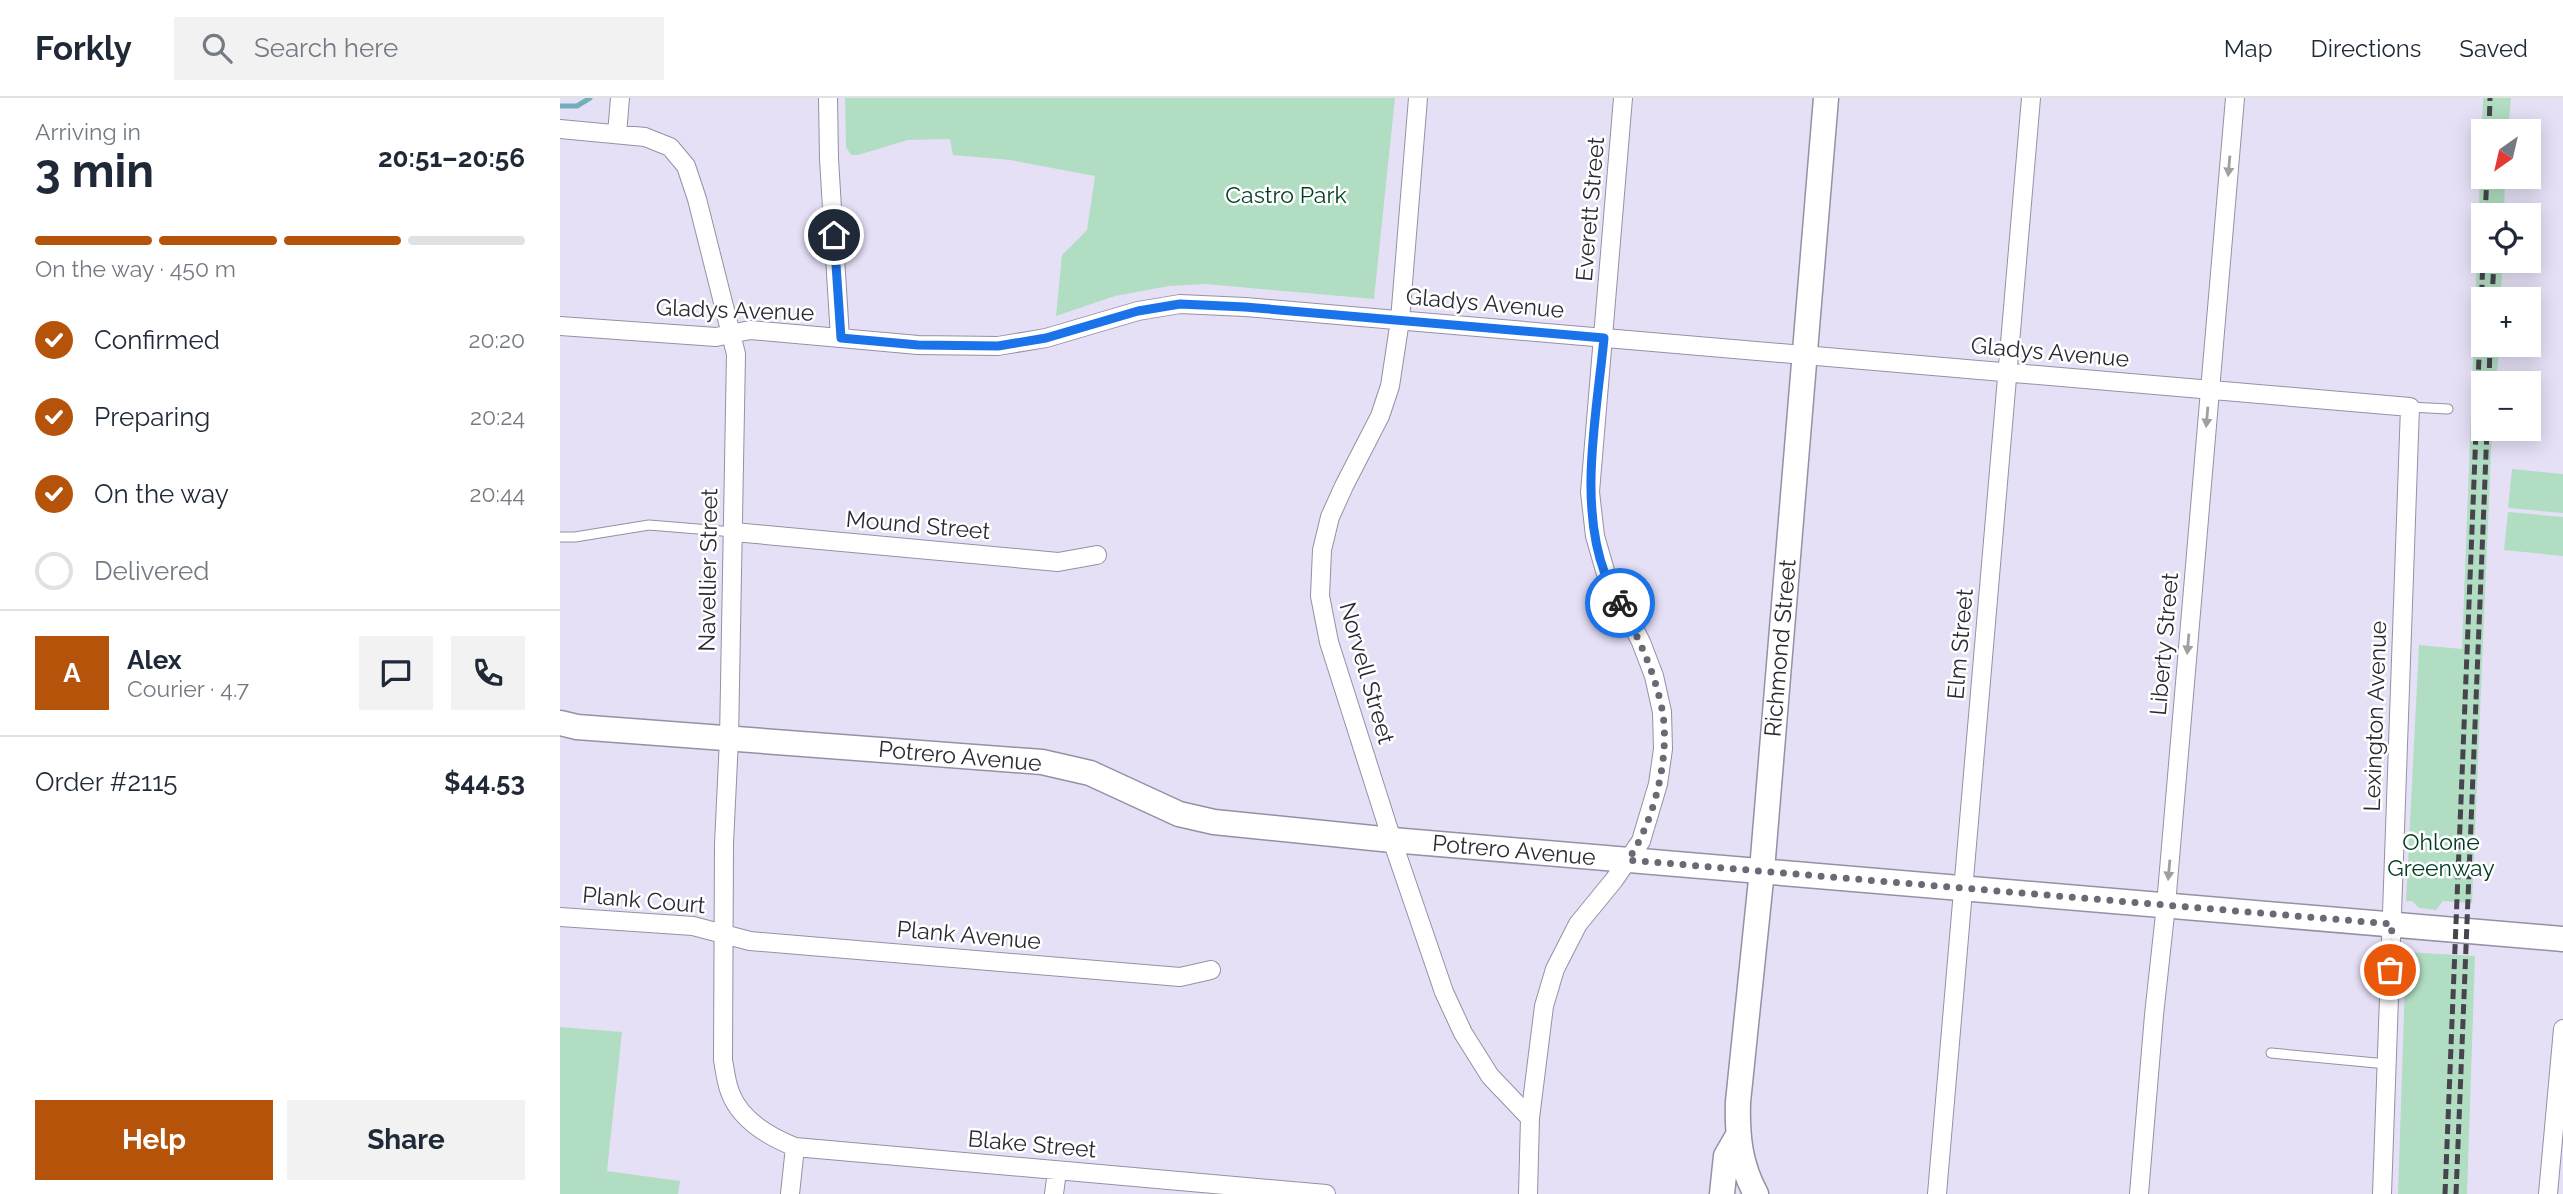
<!DOCTYPE html>
<html lang="en">
<head>
<meta charset="utf-8">
<style>
	:root { --surface:#fff; --page:#f2f2f3; --text:#1f2937; --muted:#747a83; --line:#e0e1e3; --accent:#b45309 }
	body { margin:0; font-family:Raleway,sans-serif; background:var(--page); color:var(--text); height:100vh; display:flex; flex-direction:column; font-size:26px; white-space:nowrap }
	* { box-sizing:border-box; margin:0 }
	p { font-size:23px; color:var(--muted) }
	.icon { flex:none; width:38px; height:38px; fill:none; stroke:currentColor; stroke-width:2; stroke-linecap:round; stroke-linejoin:round }
	.map { position:relative; flex:1; overflow:hidden }
	.side { display:flex; flex-direction:column; background:var(--surface); width:560px }
	.side>* { flex:none }
	.needle { width:46px; rotate:214deg }
	.buttons { position:absolute; left:1911px; top:21px; display:grid; gap:14px }
	.buttons a { display:grid; place-items:center; width:70px; height:70px; border-radius:0px; background:var(--surface); box-shadow:0 4px 18px #0003; font-size:35px }
	.pin { position:absolute; display:grid; place-items:center; width:60px; height:60px; color:#fff; margin:-30px; border:4px solid #fff; border-radius:50%; box-shadow:0 2px 7px #0007 }
	.courier { position:absolute; display:grid; place-items:center; width:70px; height:70px; margin:-35px; border:5px solid #1a73e8; border-radius:50%; background:#fff; color:#222; box-shadow:0 2px 9px #0007 }
	.overview em { font-style:normal; font-weight:700 }
	.overview div { display:flex; flex-direction:column-reverse }
	.overview { display:flex; align-items:center; justify-content:space-between; height:119px; padding:0 35px }
	h1 { font-size:46px; font-weight:700; line-height:52px }
	.bar { display:grid; grid-template-columns:repeat(4,1fr); gap:10px 7px; align-content:center; height:84px; padding:0 35px }
	.bar i { height:9px; border-radius:5px; background:var(--line) }
	.bar .current { background:var(--accent) }
	.bar p { grid-column:span 4 }
	.line { display:flex; align-items:center; gap:18px; padding:0 35px; border-top:2px solid var(--line) }
	.line div { flex:1 }
	.round { display:grid; place-items:center; flex:none; width:74px; height:74px; border-radius:0px; background:var(--page) }
	ol { padding:0 35px; list-style:none }
	li { display:flex; align-items:center; gap:21px; height:77px }
	li p { margin-inline-start:auto }
	li .icon { padding:7px; border-radius:50%; background:var(--accent); color:#fff; stroke-width:4 }
	li:last-child { color:var(--muted) }
	li i { width:38px; height:38px; border:4px solid var(--line); border-radius:50% }
	.cta { display:flex; gap:14px; margin-top:auto; padding:14px 35px }
	.cta a { flex:1; height:80px; border-radius:0px; background:var(--accent); color:#fff; font-size:28px; font-weight:700; line-height:80px; text-align:center }
	.cta a+a { background:var(--page); color:var(--text) }
	header { display:flex; align-items:center; gap:42px; box-sizing:border-box; height:98px; padding:0 35px; background:var(--surface); border-bottom:2px solid var(--line) }
	header strong { font-size:33px }
	nav { display:flex; gap:38px; margin-inline-start:auto; font-size:24px }
	.search { width:490px; height:63px; background:var(--page); display:flex; align-items:center; gap:18px; box-sizing:border-box; padding:0 24px; border-radius:0px; color:var(--muted); font-size:26px }
	main { display:flex; flex:1; min-height:0 }
	.map>svg:first-child { display:block }
</style>
</head>
<body>
<header>
<strong>Forkly</strong>
<div class="search"><svg class="icon" aria-label="search" viewBox="0 0 24 24"><circle cx="10" cy="10" r="6"/><path d="M15 15l6 6"/></svg>Search here</div>
<nav><a>Map</a><a>Directions</a><a>Saved</a></nav>
</header>
<main>
<section class="side">
<div class="overview"><div><h1>3 min</h1><p>Arriving in</p></div><em>20:51–20:56</em></div>
<div class="bar"><i class="current"></i><i class="current"></i><i class="current"></i><i></i><p>On the way · 450 m</p></div>
<ol>
<li><svg class="icon" aria-label="check" viewBox="0 0 24 24"><path d="M5 12l5 5 9-10"/></svg>Confirmed<p>20:20</p></li>
<li><svg class="icon" aria-label="check" viewBox="0 0 24 24"><path d="M5 12l5 5 9-10"/></svg>Preparing<p>20:24</p></li>
<li><svg class="icon" aria-label="check" viewBox="0 0 24 24"><path d="M5 12l5 5 9-10"/></svg>On the way<p>20:44</p></li>
<li><i></i>Delivered</li>
</ol>
<div class="line" style="height:126px"><b class="round" style="background:var(--accent);color:#fff">A</b><div><b>Alex</b><p>Courier · 4.7</p></div><a class="round"><svg class="icon" aria-label="chat" viewBox="0 0 24 24"><path d="M4 5h16v11H9l-5 4z"/></svg></a><a class="round"><svg class="icon" aria-label="phone" viewBox="0 0 24 24"><path d="M5 4h4l2 5-3 2q2 4 5 5l2-3 5 2v4C11 20 4 13 5 4z"/></svg></a></div>
<div class="line" style="height:91px"><div>Order #2115</div><b>$44.53</b></div>
<div class="cta"><a>Help</a><a>Share</a></div>
</section>
<div class="map">
<svg width="2003" height="1096" viewBox="0 0 2003 1096">
	<rect width="100%" height="100%" fill="#e6e0f6"/>
	<path fill="#b1dec2" d="M285 0H835L814 201 646 186 609 188 555 198 496 218 502 157 527 132 535 78 450 62 393 57 390 41 348 42 298 57H291L286 49Z
		M1923 0H1951L1948 33H1923V79H1945L1944 117H1923V163H1942L1941 201H1923V247H1939L1938 267 1934 285H1923V331H1932L1912 805 1883 803 1876 812 1859 810 1852 803H1846L1859 547 1902 551Z
		M1952 371 2003 376V415L1948 410Z
		M1948 414 2003 419V458L1944 452Z
		M1846 854 1915 858 1907 1096H1838Z
		M0 929 62 934 47 1073 120 1083 118 1096H0Z"/>
	<g fill="none" stroke-linecap="round" stroke-linejoin="round">
		<path stroke="#73afbb" stroke-width="5" d="M0 8H17L30 0"/>
		<g stroke="#9690a4" stroke-width="11">
			<path id="lane" d="M1850 309 1888 311
				M0 439H15L89 427 174 434
				M1711 955 1827 966"/>
		</g>
		<g stroke="#9690a4" stroke-width="20">
			<path id="street" d="M268 0 269 61 280 240
				M858 0 840 222 830 288 820 318 784 388 770 419 762 452 760 498 769 544 832 742 884 894 903 935 930 978 970 1020 968 1096
				M0 31 85 39 110 49 126 68 137 101 176 256 169 641 164 746 163 962C165 972 166 984 170 994 180 1022 210 1039 235 1049L766 1096
				M57 36 60 0
				M0 228 156 239 190 232 358 247 438 248 486 240 578 213 620 206 685 209 1850 309 1822 1096
				M174 434 498 464 537 457
				M0 819 133 828 190 843 620 879 651 872
				M970 1020 984 908 995 871 1018 826 1054 782 1081 743 1098 686 1103 651 1102 614 1094 578 1081 544 1046 476 1035 438 1030 394 1063 0
				M230 1096 235 1049
				M494 1096 497 1073
				M1377 1096 1471 0
				M1579 1096 1594 917 1606 807 1675 0
				M1988 1096 2003 931"/>
		</g>
		<g stroke="#9690a4" stroke-width="27">
			<path id="secondary" d="M0 625 17 629 482 664 530 675 619 716 654 724 832 742 2003 841
				M1162 1096 1166 1058 1177 1039
				M1196 1096C1180 1067 1177 1038 1178 1004L1202 772 1266 0"/>
		</g>
		<use href="#lane" stroke="#fff" stroke-width="9"/>
		<use href="#street" stroke="#fff" stroke-width="18"/>
		<use href="#secondary" stroke="#fff" stroke-width="24"/>
		<path stroke="#47444e" stroke-width="5" stroke-dasharray="10 5" stroke-linecap="butt" d="M1929 33 1930 0
			M1925 117 1927 79
			M1932 201 1934 163
			M1929 285 1930 247
			M1885 1096 1923 161
			M1896 1096 1927 331"/>
	</g>
	<defs><path id="oneway-solid" d="M-6-.8H1V-3.2L6.5 0L1 3.2V.8H-6Z" transform="scale(1.75)"/></defs>
	<g fill="#a09fa2">
		<use href="#oneway-solid" transform="translate(1669 68) rotate(95)"/>
		<use href="#oneway-solid" transform="translate(1647 319) rotate(95)"/>
		<use href="#oneway-solid" transform="translate(1628 546) rotate(95)"/>
		<use href="#oneway-solid" transform="translate(1609 772) rotate(95)"/>
	</g>
	<g fill="none" stroke-linecap="round" stroke-linejoin="round">
		<path stroke="#6c6976" stroke-width="7" stroke-dasharray="0 12.6" d="M1060 505C1078 539 1094 572 1102 611 1111 657 1094 724 1068 762L1832 826 1830 872"/>
		<path stroke="#1a73e8" stroke-width="9" d="M274 137 281 240 358 247 438 248 486 240 578 213 620 206 685 209 1044 240C1037 314 1018 405 1045 476 1049 486 1055 495 1060 505"/>
	</g>
	<g text-anchor="middle" stroke-width="5" stroke-linejoin="round" paint-order="stroke">
		<g font-size="23" fill="#003c21" stroke="#fff">
			<text x="726" y="105">Castro Park</text>
			<text x="1881" y="752">Ohlone<tspan x="1881" dy="26">Greenway</tspan></text>
		</g>
		<g font-size="23" fill="#2b2931" stroke="#fff">
			<text transform="translate(1030 111) rotate(-85)" y="8">Everett Street</text>
			<text transform="translate(925 205) rotate(5)" y="8">Gladys Avenue</text>
			<text transform="translate(175 212) rotate(2)" y="8">Gladys Avenue</text>
			<text transform="translate(1490 254) rotate(5)" y="8">Gladys Avenue</text>
			<text transform="translate(358 427) rotate(5)" y="8">Mound Street</text>
			<text transform="translate(148 472) rotate(-89)" y="8">Navellier Street</text>
			<text transform="translate(1400 546) rotate(-85)" y="8">Elm Street</text>
			<text transform="translate(1604 546) rotate(-85)" y="8">Liberty Street</text>
			<text transform="translate(1220 550) rotate(-85)" y="8">Richmond Street</text>
			<text transform="translate(807 575) rotate(74)" y="8">Norvell Street</text>
			<text transform="translate(1815 618) rotate(-88)" y="8">Lexington Avenue</text>
			<text transform="translate(400 658) rotate(5)" y="8">Potrero Avenue</text>
			<text transform="translate(954 752) rotate(5)" y="8">Potrero Avenue</text>
			<text transform="translate(84 802) rotate(5)" y="8">Plank Court</text>
			<text transform="translate(409 837) rotate(5)" y="8">Plank Avenue</text>
			<text transform="translate(472 1046) rotate(5)" y="8">Blake Street</text>
		</g>
	</g>
</svg>
<div class="buttons">
<a><svg class="needle" viewBox="-14 -14 28 28"><path d="M0-13l5 13h-10z" fill="#e53935"/><path d="M0 13l5-13h-10z" fill="#747a83"/></svg></a>
<a><svg class="icon" aria-label="locate" viewBox="0 0 24 24"><circle cx="12" cy="12" r="6"/><path d="M12 2v4M12 18v4M2 12h4M18 12h4"/></svg></a>
<a>+</a>
<a>−</a>
</div>
<div class="pin" style="left:1830px;top:872px;background:#ea580c"><svg class="icon" aria-label="bag" viewBox="0 0 24 24"><path d="M5 8h14l-1 12H6zM9 8a3 3 0 0 1 6 0"/></svg></div>
<div class="pin" style="left:274px;top:137px;background:#1f2937"><svg class="icon" aria-label="home" viewBox="0 0 24 24"><path d="M3 11l9-7 9 7M6 9v11h12V9"/></svg></div>
<div class="courier" style="left:1060px;top:505px"><svg class="icon" aria-label="bike" viewBox="0 0 24 24"><circle cx="6" cy="16" r="4"/><circle cx="18" cy="16" r="4"/><path d="M6 16l4-8h5l3 8M10 8l3 8H6M13 5h3"/></svg></div>
</div>
</main>
</body>
</html>
